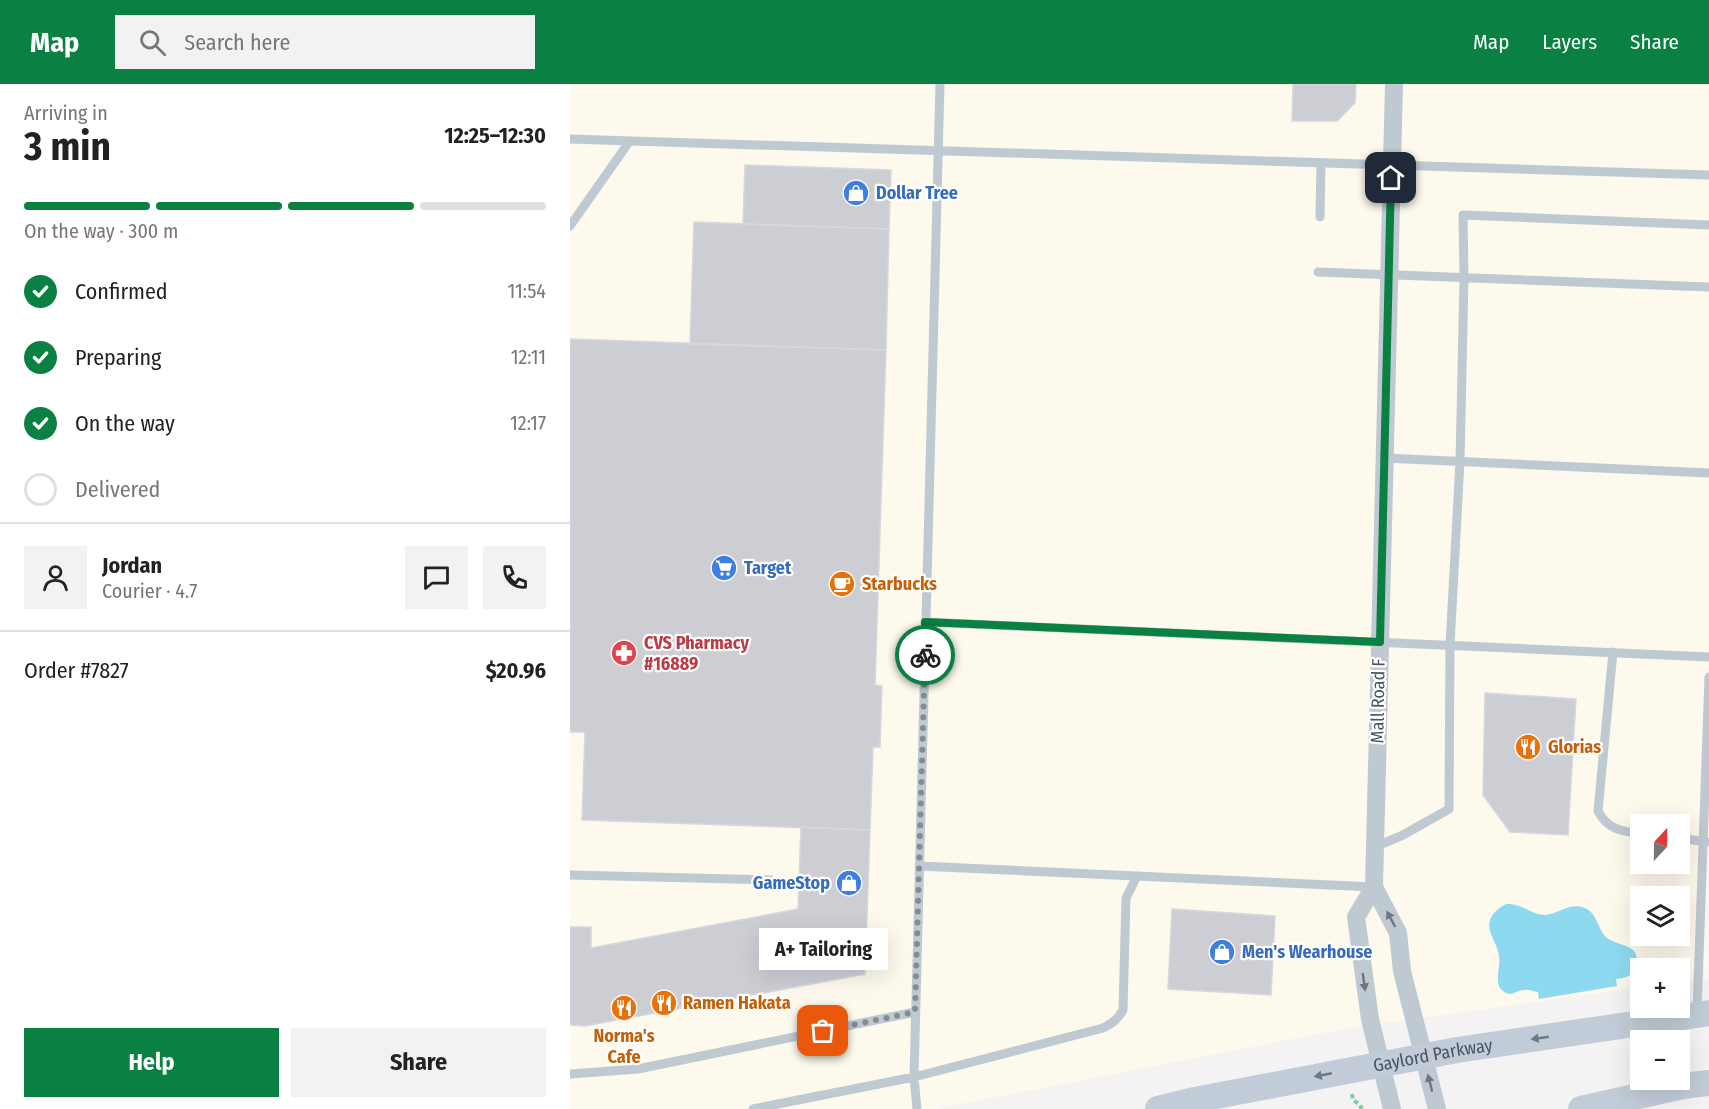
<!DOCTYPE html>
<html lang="en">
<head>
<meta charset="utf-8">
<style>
	:root { --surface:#fff; --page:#f2f2f2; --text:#222; --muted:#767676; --line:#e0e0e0; --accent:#0b8043 }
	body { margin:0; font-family:"Fira Sans Condensed",sans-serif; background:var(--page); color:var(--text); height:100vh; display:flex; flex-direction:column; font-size:22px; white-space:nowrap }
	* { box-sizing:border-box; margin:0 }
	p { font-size:20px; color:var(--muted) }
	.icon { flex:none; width:33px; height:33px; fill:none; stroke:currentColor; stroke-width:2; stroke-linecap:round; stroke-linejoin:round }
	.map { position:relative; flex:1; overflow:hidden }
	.sheet { display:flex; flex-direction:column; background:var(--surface); width:570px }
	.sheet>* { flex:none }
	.needle { width:39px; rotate:22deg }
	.tools { position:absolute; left:1060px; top:730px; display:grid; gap:12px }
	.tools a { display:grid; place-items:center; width:60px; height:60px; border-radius:0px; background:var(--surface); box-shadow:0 6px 24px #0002; font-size:30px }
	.pin { position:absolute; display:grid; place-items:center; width:51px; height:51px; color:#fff; margin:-26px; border-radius:12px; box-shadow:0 3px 9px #0006 }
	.courier { position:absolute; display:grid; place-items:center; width:60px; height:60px; margin:-30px; border:4px solid #0b8043; border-radius:50%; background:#fff; color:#222; box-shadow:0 2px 8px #0007 }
	.bubble { position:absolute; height:42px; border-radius:0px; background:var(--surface); box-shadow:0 6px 24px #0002; font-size:20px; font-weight:700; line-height:42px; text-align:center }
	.head em { font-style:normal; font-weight:700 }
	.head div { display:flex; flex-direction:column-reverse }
	.head { display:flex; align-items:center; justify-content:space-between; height:102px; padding:0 24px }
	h1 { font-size:39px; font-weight:700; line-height:45px }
	.bar { display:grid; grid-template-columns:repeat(4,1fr); gap:9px 6px; align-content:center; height:72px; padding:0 24px }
	.bar i { height:8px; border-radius:4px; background:var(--line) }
	.bar .active { background:var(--accent) }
	.bar p { grid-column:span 4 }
	.line { display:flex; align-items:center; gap:15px; padding:0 24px; border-top:2px solid var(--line) }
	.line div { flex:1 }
	.round { display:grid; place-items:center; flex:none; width:63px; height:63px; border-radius:0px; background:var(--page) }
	ol { padding:0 24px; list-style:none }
	li { display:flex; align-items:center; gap:18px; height:66px }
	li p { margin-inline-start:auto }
	li .icon { padding:6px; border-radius:50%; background:var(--accent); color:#fff; stroke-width:4 }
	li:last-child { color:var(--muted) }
	li i { width:33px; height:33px; border:3px solid var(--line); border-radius:50% }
	.button { display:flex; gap:12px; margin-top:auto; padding:12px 24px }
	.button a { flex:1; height:69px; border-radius:0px; background:var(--accent); color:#fff; font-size:24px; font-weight:700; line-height:69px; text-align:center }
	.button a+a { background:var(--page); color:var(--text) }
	header { display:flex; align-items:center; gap:36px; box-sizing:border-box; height:84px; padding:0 30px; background:var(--accent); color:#fff }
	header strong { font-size:28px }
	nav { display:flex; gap:33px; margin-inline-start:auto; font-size:21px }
	.search { width:420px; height:54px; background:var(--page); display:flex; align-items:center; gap:15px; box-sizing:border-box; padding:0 21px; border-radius:0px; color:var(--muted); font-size:22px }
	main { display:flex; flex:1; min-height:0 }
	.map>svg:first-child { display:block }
</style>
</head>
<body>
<header>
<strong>Map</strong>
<div class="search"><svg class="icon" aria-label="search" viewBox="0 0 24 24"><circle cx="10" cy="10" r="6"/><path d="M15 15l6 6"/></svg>Search here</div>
<nav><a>Map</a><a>Layers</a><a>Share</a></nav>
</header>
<main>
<section class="sheet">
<div class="head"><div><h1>3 min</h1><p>Arriving in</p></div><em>12:25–12:30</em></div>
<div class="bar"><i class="active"></i><i class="active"></i><i class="active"></i><i></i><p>On the way · 300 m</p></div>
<ol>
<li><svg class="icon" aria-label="check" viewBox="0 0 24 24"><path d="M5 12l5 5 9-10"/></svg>Confirmed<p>11:54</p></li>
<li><svg class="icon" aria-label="check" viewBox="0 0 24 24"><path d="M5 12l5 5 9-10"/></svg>Preparing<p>12:11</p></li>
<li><svg class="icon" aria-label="check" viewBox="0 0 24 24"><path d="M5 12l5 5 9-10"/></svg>On the way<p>12:17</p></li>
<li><i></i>Delivered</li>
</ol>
<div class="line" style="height:108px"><a class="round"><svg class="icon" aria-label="person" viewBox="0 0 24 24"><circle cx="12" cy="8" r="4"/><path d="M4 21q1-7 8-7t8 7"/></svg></a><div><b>Jordan</b><p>Courier · 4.7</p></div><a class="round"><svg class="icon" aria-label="chat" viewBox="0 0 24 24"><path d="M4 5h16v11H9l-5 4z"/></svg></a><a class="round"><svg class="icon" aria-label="phone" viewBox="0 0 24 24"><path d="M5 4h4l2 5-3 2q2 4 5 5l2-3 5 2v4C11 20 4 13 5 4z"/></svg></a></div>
<div class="line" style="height:78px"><div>Order #7827</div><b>$20.96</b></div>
<div class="button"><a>Help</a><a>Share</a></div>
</section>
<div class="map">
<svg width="1139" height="1025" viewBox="0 0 1139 1025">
	<rect width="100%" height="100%" fill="#f4f2f2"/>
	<path fill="#fdf9ed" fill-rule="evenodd" d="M0 0H1139V895L1110 898V885H1071V903L780 944 365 1025H0ZM1071 741H1110V780H1071ZM1071 813H1110V852H1071Z"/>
	<path fill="#8dd9ef" d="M936 820C952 819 961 831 975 831 989 830 1000 818 1015 824 1028 830 1027 844 1036 853 1046 863 1076 859 1064 885 1061 893 1054 894 1046 895L1047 902 969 915 968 908C963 908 959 905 954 906 946 906 941 914 933 907 923 899 931 883 929 872 928 860 916 848 920 836 923 828 929 824 936 820Z"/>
	<path fill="#ccced4" stroke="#d6d8dd" stroke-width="1.5" d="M723 0H786L785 19 767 37H722Z
		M175 81 321 86 319 145 173 140Z
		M124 138 319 145 316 266 120 260Z
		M0 255 316 266 305 601 312 602 310 663H303L300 746 12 736 15 648H0Z
		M915 609 1006 615 998 751 940 748 913 711Z
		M231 743 300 746 295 890 15 942 0 941V843H21V864L228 825Z
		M602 825 705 832 701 911 598 905Z"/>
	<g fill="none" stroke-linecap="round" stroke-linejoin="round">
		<path stroke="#77d1a6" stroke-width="4" stroke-dasharray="4.5 3" stroke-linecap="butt" d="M782 1010 783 1016 789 1020 792 1025"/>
		<path stroke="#bfc9d1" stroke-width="9" d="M0 55 1139 91
			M750 133 751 80
			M0 142 59 58
			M748 188 1139 203
			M814 374 1139 389
			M355 538 1139 573
			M1043 568 1028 727C1037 745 1052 748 1071 749
			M1110 754 1137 758
			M805 763 833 751 879 725 880 561 890 377 894 194 893 131 1139 141
			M349 782 804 803
			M0 791 200 796
			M1127 929 1139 593
			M0 990 68 985 345 928
			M183 1025 344 993 533 944C543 939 548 935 553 926L556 814 567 792
			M347 1025 344 993 370 0"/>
		<path stroke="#bfc9d1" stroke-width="18" d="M824 0 804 803 828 849 832 887 867 1025
			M804 803 786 833 800 935 822 1025"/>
		<g stroke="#c2ccd8" stroke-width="26">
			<path id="s1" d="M588 1025 625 1016 887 966 1139 929"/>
			<path d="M1011 1025 1113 1002 1139 999"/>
		</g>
	</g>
	<defs><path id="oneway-solid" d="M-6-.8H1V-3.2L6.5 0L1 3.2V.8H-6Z" transform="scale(1.5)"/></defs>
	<g fill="#6c7782">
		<use href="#oneway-solid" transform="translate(821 835) rotate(-118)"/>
		<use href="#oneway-solid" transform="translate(794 898) rotate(82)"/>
		<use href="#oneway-solid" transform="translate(860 999) rotate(-104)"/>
	</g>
	<g fill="#6d7884">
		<use href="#oneway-solid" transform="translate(970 954) rotate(172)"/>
		<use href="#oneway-solid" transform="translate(753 991) rotate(169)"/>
	</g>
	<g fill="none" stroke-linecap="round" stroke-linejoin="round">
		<path stroke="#858b93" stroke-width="6" stroke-dasharray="0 10.8" d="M253 947 345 928 355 571"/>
		<path stroke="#0b8043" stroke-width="8" d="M355 571V538L810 558 821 94"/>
	</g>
	<defs>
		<g id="shop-disc" transform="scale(1.35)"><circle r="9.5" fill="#3f7fe0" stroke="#fff"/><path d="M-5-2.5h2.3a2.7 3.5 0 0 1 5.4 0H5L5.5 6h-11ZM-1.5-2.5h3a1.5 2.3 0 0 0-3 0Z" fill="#fff"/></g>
		<g id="supermarket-disc" transform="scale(1.35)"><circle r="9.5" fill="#3f7fe0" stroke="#fff"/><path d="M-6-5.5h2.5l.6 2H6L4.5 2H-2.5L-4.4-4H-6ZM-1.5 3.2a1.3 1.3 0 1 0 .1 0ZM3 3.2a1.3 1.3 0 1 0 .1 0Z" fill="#fff"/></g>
		<g id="cafe-disc" transform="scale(1.35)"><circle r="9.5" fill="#e8710a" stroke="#fff"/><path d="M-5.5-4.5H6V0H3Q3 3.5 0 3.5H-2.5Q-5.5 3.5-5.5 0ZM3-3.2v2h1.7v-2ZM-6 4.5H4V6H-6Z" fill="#fff"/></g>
		<g id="pharmacy-disc" transform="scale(1.35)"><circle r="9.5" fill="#e0444e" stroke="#fff"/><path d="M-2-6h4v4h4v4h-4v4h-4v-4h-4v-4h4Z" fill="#fff"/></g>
		<g id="restaurant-disc" transform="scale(1.35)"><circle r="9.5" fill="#e8710a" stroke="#fff"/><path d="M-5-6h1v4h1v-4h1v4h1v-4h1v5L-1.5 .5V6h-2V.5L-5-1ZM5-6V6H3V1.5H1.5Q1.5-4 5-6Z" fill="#fff"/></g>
	</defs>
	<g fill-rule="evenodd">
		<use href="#shop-disc" x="286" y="109"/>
		<use href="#supermarket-disc" x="154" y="484"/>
		<use href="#cafe-disc" x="272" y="500"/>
		<use href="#pharmacy-disc" x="54" y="569"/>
		<use href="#restaurant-disc" x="958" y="663"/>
		<use href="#shop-disc" x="279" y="799"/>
		<use href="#shop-disc" x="652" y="868"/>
		<use href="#restaurant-disc" x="94" y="919"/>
		<use href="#restaurant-disc" x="54" y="924"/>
	</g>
	<g text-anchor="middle" stroke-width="4.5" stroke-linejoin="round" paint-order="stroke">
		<g font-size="18" font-weight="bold" fill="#366cbe" stroke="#fff" text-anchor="start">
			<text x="306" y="115">Dollar Tree</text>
			<text x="174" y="490">Target</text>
			<text x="260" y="805" text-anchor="end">GameStop</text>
			<text x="672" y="874">Men's Wearhouse</text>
		</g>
		<g font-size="18" font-weight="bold" fill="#c56008" stroke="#fff" text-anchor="start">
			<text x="292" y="506">Starbucks</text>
			<text x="978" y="669">Glorias</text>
			<text x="113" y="925">Ramen Hakata</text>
			<text x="54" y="958" text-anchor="middle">Norma's<tspan x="54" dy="21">Cafe</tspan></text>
		</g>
		<g font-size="18" font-weight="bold" fill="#be3a42" stroke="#fff" text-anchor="start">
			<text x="74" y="565">CVS Pharmacy<tspan x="74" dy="21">#16889</tspan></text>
		</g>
		<g font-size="18" fill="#495460" stroke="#fff">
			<text transform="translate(808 617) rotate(-89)" y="6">Mall Road F</text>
			<text dy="6" stroke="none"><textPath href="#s1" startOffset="280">Gaylord Parkway</textPath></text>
		</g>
	</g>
</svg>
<div class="tools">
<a><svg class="needle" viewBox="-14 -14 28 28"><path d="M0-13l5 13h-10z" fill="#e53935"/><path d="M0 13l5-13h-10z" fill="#767676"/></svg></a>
<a><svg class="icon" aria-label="layers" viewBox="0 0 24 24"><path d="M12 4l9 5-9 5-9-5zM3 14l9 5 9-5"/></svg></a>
<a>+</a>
<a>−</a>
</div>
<div class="pin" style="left:253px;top:947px;background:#ea580c"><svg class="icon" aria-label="bag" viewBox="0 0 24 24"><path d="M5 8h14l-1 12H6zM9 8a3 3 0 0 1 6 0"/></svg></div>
<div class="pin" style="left:821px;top:94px;background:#1f2937"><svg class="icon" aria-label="home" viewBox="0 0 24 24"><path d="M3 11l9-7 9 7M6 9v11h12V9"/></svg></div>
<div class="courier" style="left:355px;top:571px"><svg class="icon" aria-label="bike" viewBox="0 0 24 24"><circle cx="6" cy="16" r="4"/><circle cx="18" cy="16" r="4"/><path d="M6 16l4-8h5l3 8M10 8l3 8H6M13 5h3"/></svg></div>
<div class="bubble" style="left:189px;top:844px;width:129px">A+ Tailoring</div>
</div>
</main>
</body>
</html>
